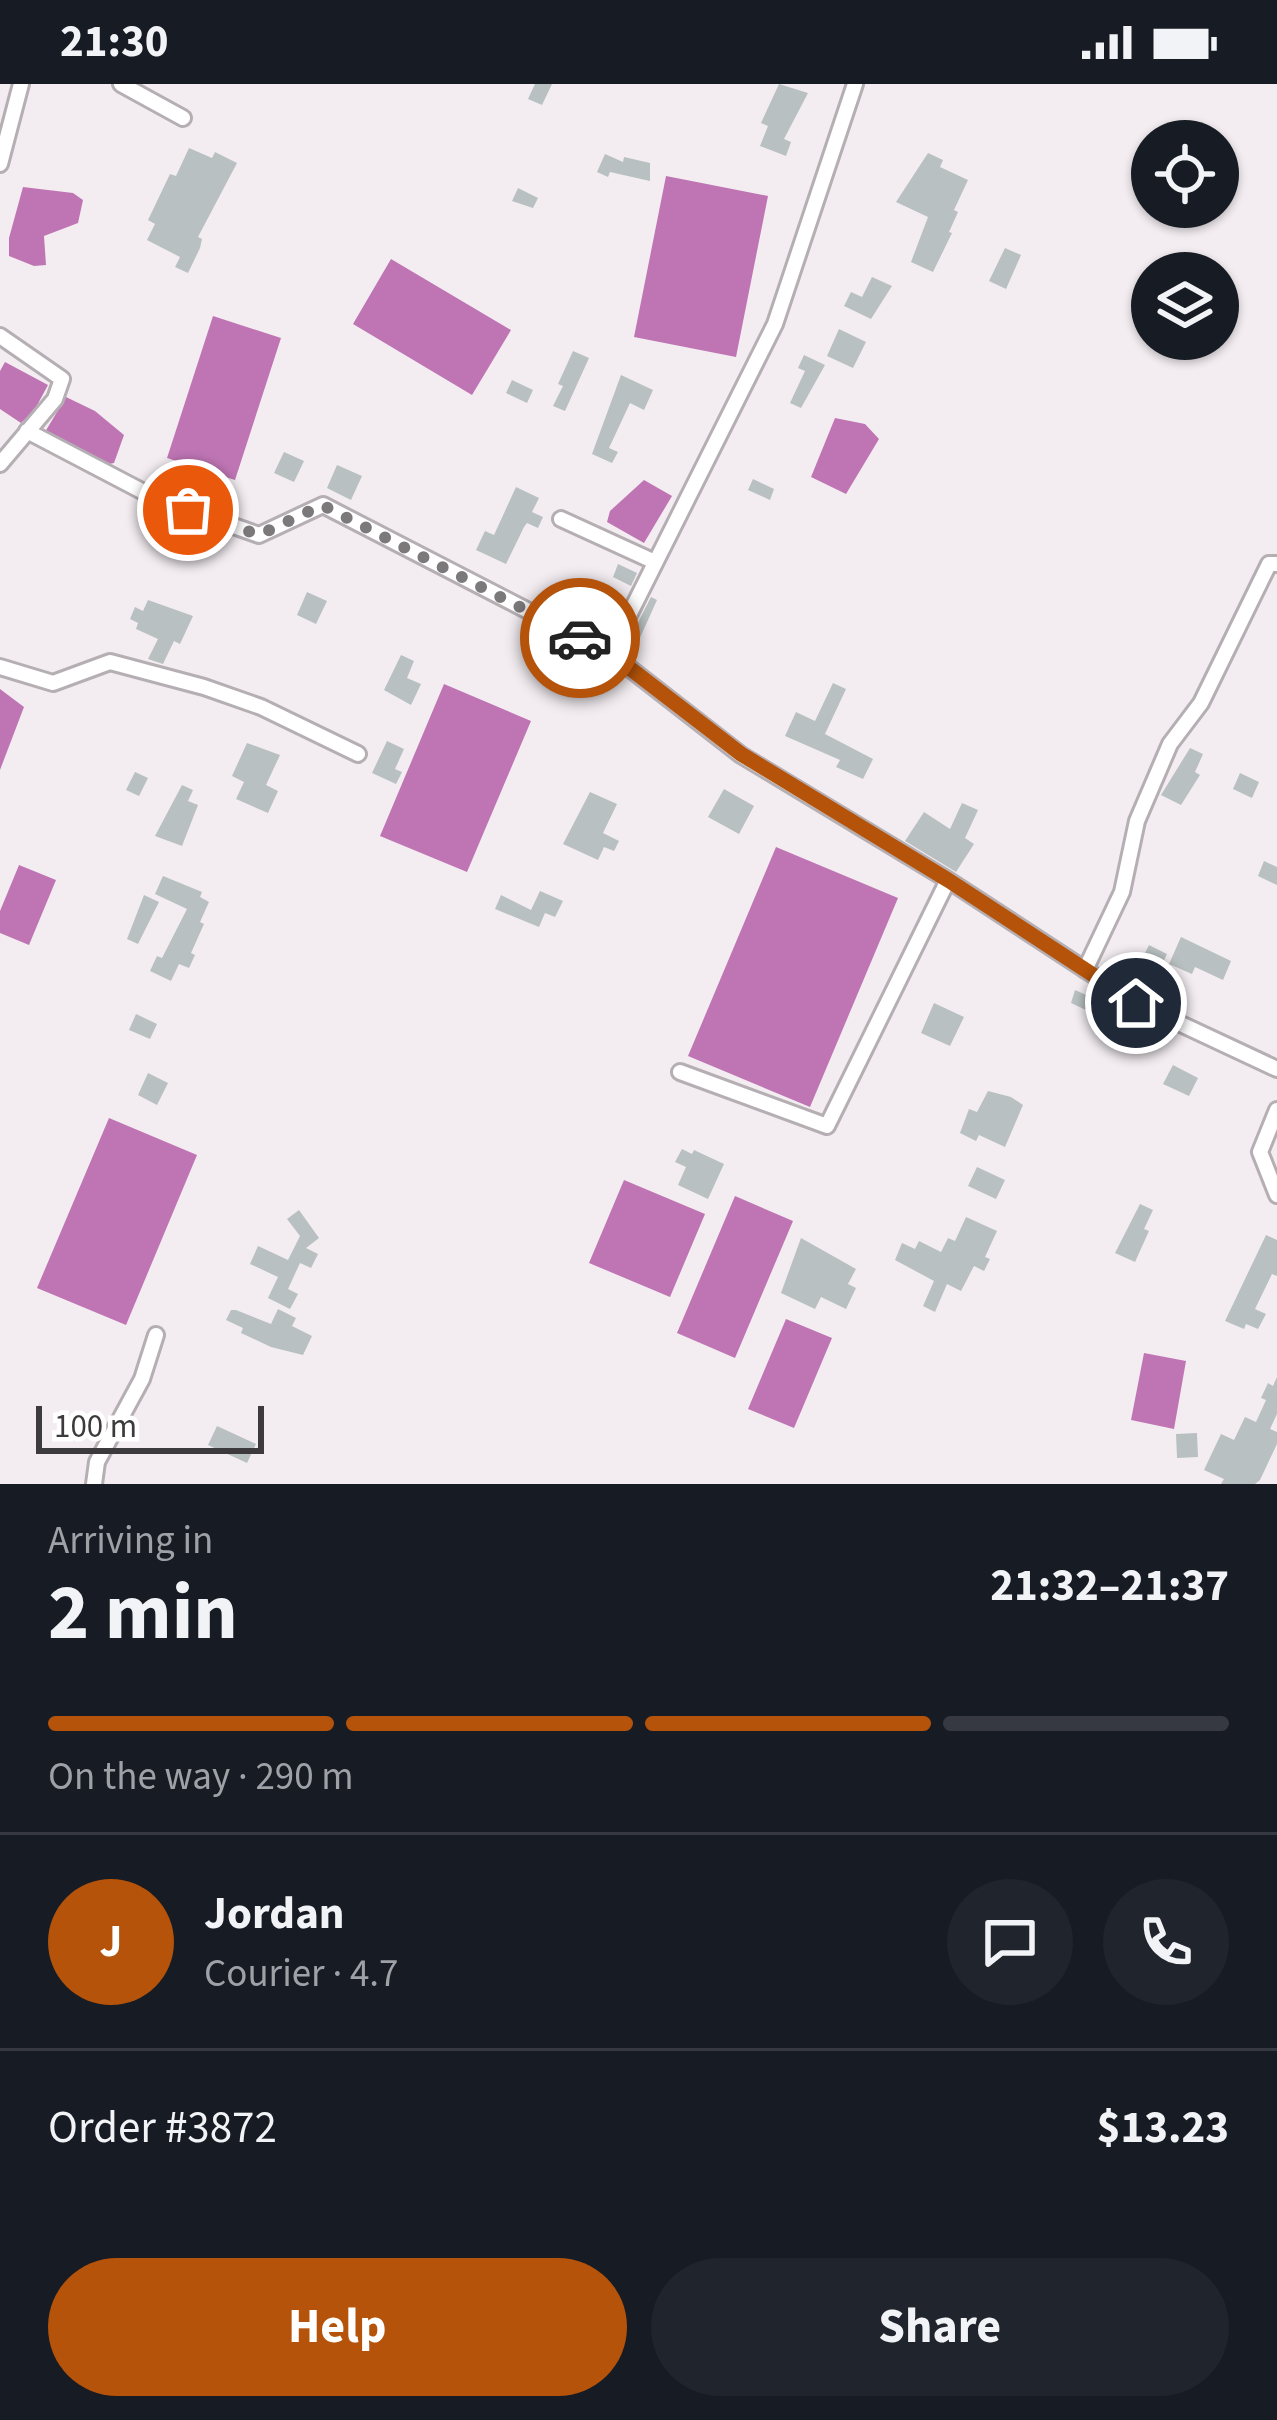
<!DOCTYPE html>
<html lang="en">
<head>
<meta charset="utf-8">
<style>
	:root { --surface:#171b24; --page:#20242c; --text:#f1f3f6; --muted:#9ea1a6; --line:#363941; --accent:#b45309 }
	body { margin:0; font-family:"Source Sans 3",sans-serif; background:var(--page); color:var(--text); height:100vh; display:flex; flex-direction:column; font-size:45px; white-space:nowrap }
	* { box-sizing:border-box; margin:0 }
	p { font-size:39px; color:var(--muted) }
	.icon { flex:none; width:66px; height:66px; fill:none; stroke:currentColor; stroke-width:2; stroke-linecap:round; stroke-linejoin:round }
	.map { position:relative; height:1400px; overflow:hidden }
	.panel { display:flex; flex-direction:column; background:var(--surface); flex:1 }
	.panel>* { flex:none }
	.tools { position:absolute; left:1131px; top:36px; display:grid; gap:24px }
	.tools a { display:grid; place-items:center; width:108px; height:108px; border-radius:50%; background:var(--surface); box-shadow:0 3px 9px #0004; font-size:60px }
	.scale { position:absolute; left:36px; bottom:30px; width:228px; box-sizing:border-box; padding-left:12px; border:6px solid #3c3a3c; border-top:0; font-size:33px; line-height:42px; white-space:nowrap; color:#3c3a3c; -webkit-text-stroke:9px #fff; paint-order:stroke }
	.pin { position:absolute; display:grid; place-items:center; width:102px; height:102px; color:#fff; margin:-51px; border:6px solid #fff; border-radius:50%; box-shadow:0 3px 12px #0007 }
	.courier { position:absolute; display:grid; place-items:center; width:120px; height:120px; margin:-60px; border:9px solid #b45309; border-radius:50%; background:#fff; color:#222; box-shadow:0 3px 15px #0007 }
	.summary em { font-style:normal; font-weight:700 }
	.summary div { display:flex; flex-direction:column-reverse }
	.summary { display:flex; align-items:center; justify-content:space-between; height:204px; padding:0 48px }
	h1 { font-size:78px; font-weight:700; line-height:90px }
	.bar { display:grid; grid-template-columns:repeat(4,1fr); gap:18px 12px; align-content:center; height:144px; padding:0 48px }
	.bar i { height:15px; border-radius:9px; background:var(--line) }
	.bar .current { background:var(--accent) }
	.bar p { grid-column:span 4 }
	.line { display:flex; align-items:center; gap:30px; padding:0 48px; border-top:3px solid var(--line) }
	.line div { flex:1 }
	.round { display:grid; place-items:center; flex:none; width:126px; height:126px; border-radius:63px; background:var(--page) }
	.primary-button { display:flex; gap:24px; margin-top:auto; padding:24px 48px }
	.primary-button a { flex:1; height:138px; border-radius:72px; background:var(--accent); color:#fff; font-size:48px; font-weight:700; line-height:138px; text-align:center }
	.primary-button a+a { background:var(--page); color:var(--text) }
	.status { display:flex; justify-content:space-between; align-items:center; height:84px; padding:0 60px; background:var(--surface); direction:ltr }
	.status svg { height:33px; fill:currentColor }
	.map>svg:first-child { display:block }
</style>
</head>
<body>
<div class="status"><b>21:30</b><svg viewBox="0 0 49 12"><path d="M0 12V9h3v3zM5 12V6h3v6zM10 12V3h3v9zM15 12V0h3v12zM26 1h20v11H26zM47 4h2v5h-2z"/></svg></div>
<div class="map">
<svg width="1277" height="1400" viewBox="0 0 1277 1400">
	<rect width="100%" height="100%" fill="#f3edf1"/>
	<path fill="#bf75b4" d="M666 92 768 112 736 273 634 253Z
		M23 103 73 109 83 116 78 139 44 152 46 181 34 182 9 172V154Z
		M391 175 511 246 472 311 353 240Z
		M213 232 281 254 235 396 167 374Z
		M5 278 48 301 34 327 21 339 0 325V287Z
		M66 313 95 327 124 351 114 379 99 382 45 348Z
		M835 334 865 340 879 355 846 410 811 393Z
		M644 396 672 412 644 459 607 438 610 427Z
		M444 600 531 637 467 788 380 752Z
		M0 605 24 623 0 686Z
		M776 763 898 814 810 1023 688 972Z
		M19 781 56 796 29 861 0 849V827Z
		M109 1034 197 1071 126 1241 37 1204Z
		M624 1096 705 1130 670 1213 589 1179Z
		M735 1112 793 1137 735 1274 677 1249Z
		M786 1235 832 1254 794 1344 748 1325Z
		M1144 1269 1186 1277 1174 1345 1131 1336Z"/>
	<path fill="#b8c0c1" d="M535 0H552L542 21 528 15Z
		M779 0 808 9 784 55 791 58 786 72 760 62 768 42 761 39Z
		M189 64 212 74 215 68 237 79 198 153 202 155 200 164 188 189 175 183 180 173 147 156 155 140 148 136 170 90 176 92Z
		M928 69 943 76 940 83 968 96 954 126 958 128 949 148 952 149 933 188 911 178 928 133 896 118Z
		M605 70 623 78 624 73 650 79V97L610 88 608 93 597 88Z
		M518 104 538 114 533 124 512 117Z
		M1005 164 1021 171 1006 205 989 197Z
		M872 193 892 202 871 235 844 222 851 208 862 213Z
		M839 245 866 258 853 284 827 272Z
		M573 267 589 274 565 327 553 322 563 302 558 300Z
		M804 271 825 281 801 324 790 319 805 287 798 284Z
		M621 291 653 306 644 326 630 319 609 364 618 368 612 379 592 370Z
		M512 296 533 306 527 319 506 309Z
		M284 368 304 377 294 398 274 389Z
		M337 381 362 392 351 416 327 404Z
		M753 395 774 405 770 416 748 406Z
		M516 403 539 414 532 428 543 433 538 444 527 439 524 443 506 480 476 466 485 447 494 451Z
		M618 480 637 489 631 502 613 493Z
		M307 508 327 517 316 540 297 531Z
		M651 513 657 516 639 556 631 552Z
		M148 516 193 532 180 560 174 557 163 580 148 575 158 555 136 545 138 539 130 535 135 523 143 527Z
		M401 571 414 577 407 594 421 600 411 621 384 606Z
		M833 599 846 605 825 650 873 675 863 695 836 683 840 676 785 652 796 628 815 637Z
		M387 657 404 665 395 685 402 688 396 700 372 689Z
		M247 659 280 671 266 701 278 707 268 729 236 715 244 698 232 692Z
		M1190 664 1203 670 1195 688 1200 691 1181 721 1161 711Z
		M135 688 148 694 139 712 126 706Z
		M1240 689 1259 698 1252 714 1233 705Z
		M182 701 193 706 188 717 198 721 182 762 155 752Z
		M724 705 754 722 739 750 708 733Z
		M590 708 617 720 603 749 619 757 614 767 604 763 598 776 563 760Z
		M962 719 978 726 965 754 974 760 956 788 905 757 924 728 950 745Z
		M1264 777 1277 783V801L1258 792Z
		M163 792 202 808 200 813 209 818 200 838 204 840 191 869 195 871 189 884 179 880 171 897 150 887 157 872 162 874 187 825 155 810Z
		M540 807 563 817 555 833 545 829 539 843 495 825 501 811 531 826Z
		M144 811 159 818 138 860 127 855Z
		M1181 853 1231 877 1223 896 1195 883 1192 890 1169 880Z
		M1149 861 1167 870 1160 885 1141 877Z
		M1075 906 1093 914 1088 927 1071 919Z
		M934 919 964 933 950 962 921 949Z
		M136 930 157 940 150 955 129 946Z
		M1173 981 1198 994 1189 1012 1163 1000Z
		M148 989 168 999 157 1021 138 1011Z
		M988 1007 1011 1013 1023 1021 1005 1063 979 1051 976 1057 960 1049 969 1025 977 1028Z
		M682 1065 692 1070 694 1066 724 1080 708 1115 678 1101 686 1083 675 1078Z
		M977 1083 1005 1096 996 1115 968 1102Z
		M1140 1120 1153 1126 1144 1145 1149 1147 1135 1178 1115 1169Z
		M299 1126 319 1154 306 1164 318 1170 311 1184 300 1179 288 1205 298 1210 290 1225 268 1214 278 1193 250 1180 258 1162 288 1176 300 1152 287 1135Z
		M966 1133 997 1147 985 1173 990 1175 984 1187 974 1182 961 1207 947 1200 935 1228 923 1222 934 1197 895 1176 902 1159 915 1165 919 1157 941 1168 948 1154 955 1157Z
		M1266 1151 1277 1156V1192L1272 1190 1255 1225 1266 1230 1258 1245 1246 1240 1244 1245 1225 1237Z
		M801 1154 856 1185 848 1200 856 1204 846 1225 821 1213 815 1225 781 1209Z
		M278 1225 296 1234 292 1242 312 1252 303 1271 271 1263 241 1249 243 1244 226 1236 231 1226H236L271 1240Z
		M1277 1293V1330L1270 1345 1277 1348V1360L1260 1396 1255 1400H1221L1224 1395 1204 1386 1221 1350 1234 1356 1245 1333 1256 1338 1266 1316 1261 1314 1268 1299 1273 1302Z
		M217 1342 256 1360 247 1379 208 1361Z
		M1197 1349 1198 1373 1177 1374 1176 1350Z"/>
	<g fill="none" stroke-linecap="round" stroke-linejoin="round">
		<g stroke="#b5afb4" stroke-width="20">
			<path id="street" d="M121 0 183 34
				M855 0 775 240 610 569 741 671 948 796 1136 919 1277 985
				M0 80 21 0
				M0 252 62 295 55 315 0 380
				M27 347 157 415 259 451 323 421 610 569
				M561 435 655 478
				M0 583 53 599 110 578 204 603 261 623 358 670
				M1085 886 1122 808 1137 737 1170 660 1201 619 1269 480H1277
				M680 988 827 1042 948 796
				M1277 1026 1260 1068 1277 1111
				M94 1400 97 1378 142 1295 156 1251"/>
		</g>
		<use href="#street" stroke="#fff" stroke-width="14"/>
	</g>
	<g fill="none" stroke-linecap="round" stroke-linejoin="round">
		<path stroke="#7c797b" stroke-width="12" stroke-dasharray="0 21.6" d="M188 426 259 451 322 421 580 554"/>
		<path stroke="#b45309" stroke-width="15" d="M580 554 610 569 741 670 948 796 1136 919"/>
	</g>
</svg>
<div class="tools">
<a><svg class="icon" aria-label="locate" viewBox="0 0 24 24"><circle cx="12" cy="12" r="6"/><path d="M12 2v4M12 18v4M2 12h4M18 12h4"/></svg></a>
<a><svg class="icon" aria-label="layers" viewBox="0 0 24 24"><path d="M12 4l9 5-9 5-9-5zM3 14l9 5 9-5"/></svg></a>
</div>
<div class="scale">100 m</div>
<div class="pin" style="left:188px;top:426px;background:#ea580c"><svg class="icon" aria-label="bag" viewBox="0 0 24 24"><path d="M5 8h14l-1 12H6zM9 8a3 3 0 0 1 6 0"/></svg></div>
<div class="pin" style="left:1136px;top:919px;background:#1f2937"><svg class="icon" aria-label="home" viewBox="0 0 24 24"><path d="M3 11l9-7 9 7M6 9v11h12V9"/></svg></div>
<div class="courier" style="left:580px;top:554px"><svg class="icon" aria-label="car" viewBox="0 0 24 24"><path d="M5 17H2v-5l4-1 3-4h7l3 4 3 1v5h-3M9 17h6M6 11h13"/><circle cx="7" cy="17" r="2"/><circle cx="17" cy="17" r="2"/></svg></div>
</div>
<section class="panel">
<div class="summary"><div><h1>2 min</h1><p>Arriving in</p></div><em>21:32–21:37</em></div>
<div class="bar"><i class="current"></i><i class="current"></i><i class="current"></i><i></i><p>On the way · 290 m</p></div>
<div class="line" style="height:216px"><b class="round" style="background:var(--accent);color:#fff">J</b><div><b>Jordan</b><p>Courier · 4.7</p></div><a class="round"><svg class="icon" aria-label="chat" viewBox="0 0 24 24"><path d="M4 5h16v11H9l-5 4z"/></svg></a><a class="round"><svg class="icon" aria-label="phone" viewBox="0 0 24 24"><path d="M5 4h4l2 5-3 2q2 4 5 5l2-3 5 2v4C11 20 4 13 5 4z"/></svg></a></div>
<div class="line" style="height:156px"><div>Order #3872</div><b>$13.23</b></div>
<div class="primary-button"><a>Help</a><a>Share</a></div>
</section>
</body>
</html>
